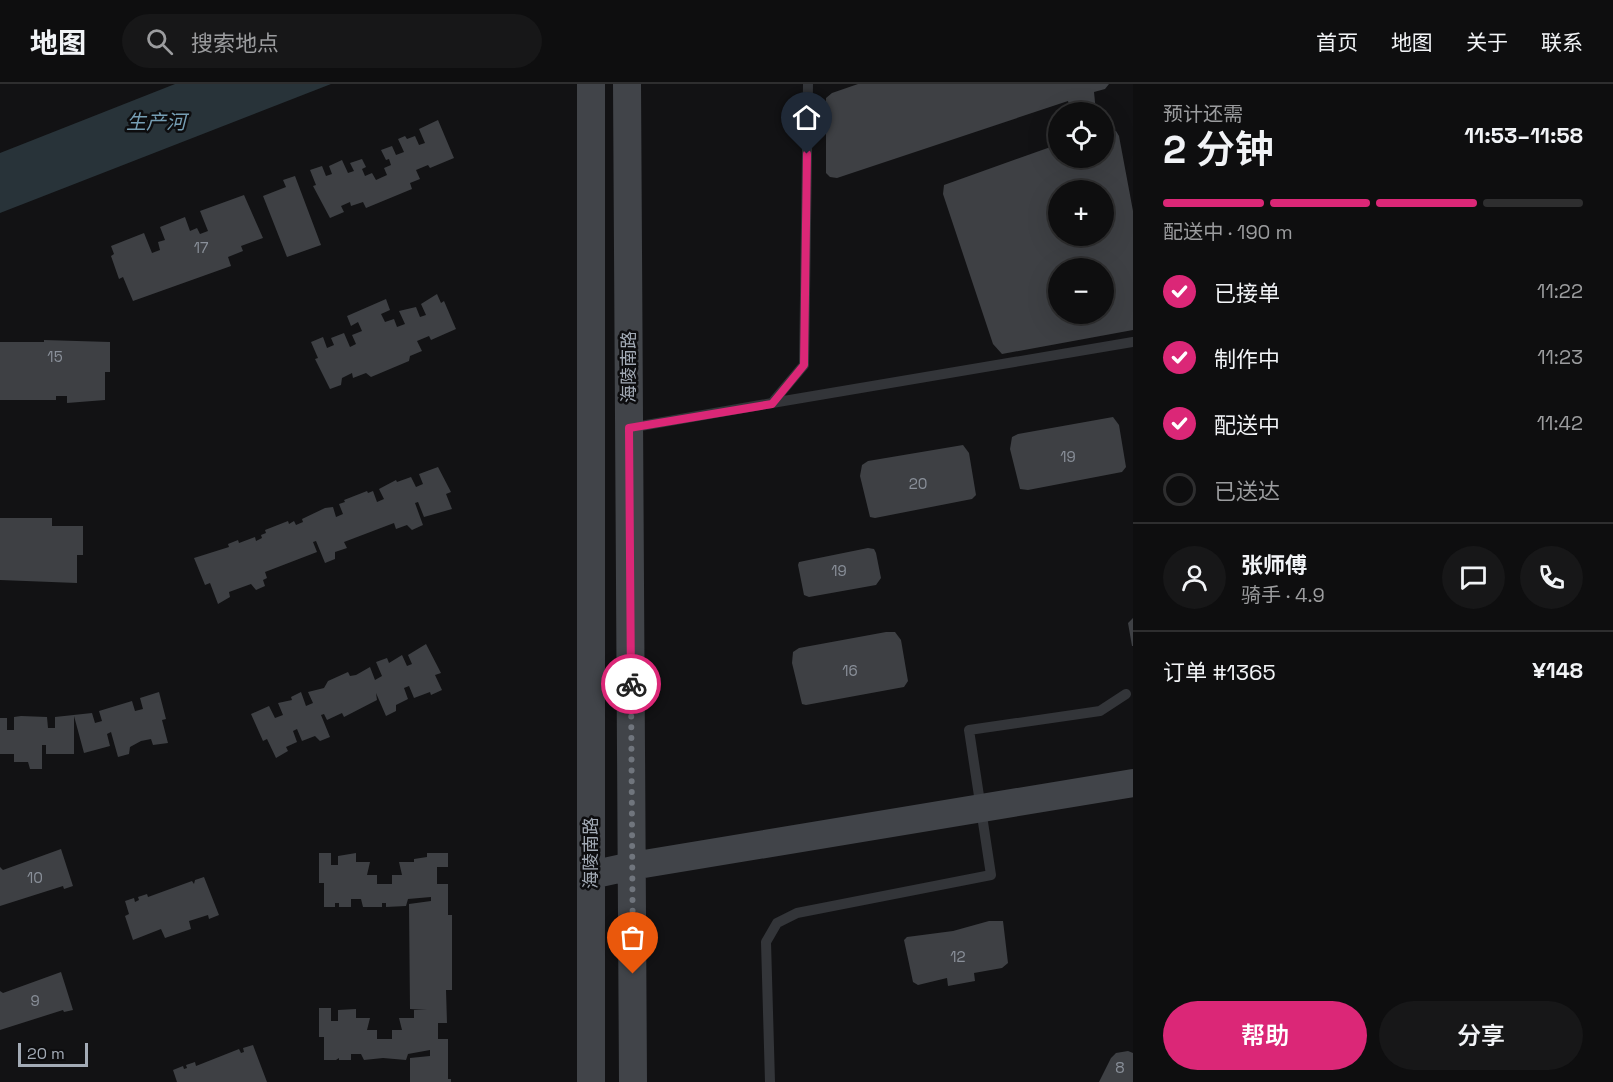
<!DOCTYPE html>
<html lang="zh">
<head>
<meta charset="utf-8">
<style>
	:root { --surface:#0e0e0f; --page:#171718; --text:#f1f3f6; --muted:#9b9c9e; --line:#2e2e2f; --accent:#db2777 }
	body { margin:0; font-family:"Space Grotesk","Noto Sans SC",sans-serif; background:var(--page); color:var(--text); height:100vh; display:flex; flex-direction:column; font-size:22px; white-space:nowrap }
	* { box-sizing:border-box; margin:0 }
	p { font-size:20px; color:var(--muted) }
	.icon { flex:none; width:33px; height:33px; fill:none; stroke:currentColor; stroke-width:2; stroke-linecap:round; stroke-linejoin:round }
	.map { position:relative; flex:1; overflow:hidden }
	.details { display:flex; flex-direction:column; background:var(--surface); width:480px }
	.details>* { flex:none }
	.fabs { position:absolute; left:1048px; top:18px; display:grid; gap:12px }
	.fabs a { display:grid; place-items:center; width:66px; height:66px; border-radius:50%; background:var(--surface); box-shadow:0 6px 24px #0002,0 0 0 2px var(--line); font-size:30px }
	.scale { position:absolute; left:18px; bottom:15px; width:70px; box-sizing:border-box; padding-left:6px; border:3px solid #a3abb6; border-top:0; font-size:16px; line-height:21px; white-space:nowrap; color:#a3abb6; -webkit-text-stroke:4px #0d0d0f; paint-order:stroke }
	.pin { position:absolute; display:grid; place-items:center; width:51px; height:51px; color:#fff; margin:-62px -26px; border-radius:50% 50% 50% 0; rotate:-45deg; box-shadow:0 0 6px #0007 }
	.pin .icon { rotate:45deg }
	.courier { position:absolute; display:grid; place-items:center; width:60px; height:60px; margin:-30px; border:4px solid #db2777; border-radius:50%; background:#fff; color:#222; box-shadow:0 2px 8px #0007 }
	.summary em { font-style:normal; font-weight:600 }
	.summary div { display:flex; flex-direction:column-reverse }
	.summary { display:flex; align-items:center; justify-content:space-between; height:102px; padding:0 30px }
	h1 { font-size:39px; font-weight:600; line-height:45px }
	.bar { display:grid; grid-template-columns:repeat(4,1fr); gap:9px 6px; align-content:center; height:72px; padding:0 30px }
	.bar i { height:8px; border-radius:4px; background:var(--line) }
	.bar .current { background:var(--accent) }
	.bar p { grid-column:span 4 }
	.line { display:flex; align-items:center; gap:15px; padding:0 30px; border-top:2px solid var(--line) }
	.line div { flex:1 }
	.round { display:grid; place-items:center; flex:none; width:63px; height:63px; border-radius:32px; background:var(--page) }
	ol { padding:0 30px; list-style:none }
	li { display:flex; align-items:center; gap:18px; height:66px }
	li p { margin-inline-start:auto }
	li .icon { padding:6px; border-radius:50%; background:var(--accent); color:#fff; stroke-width:4 }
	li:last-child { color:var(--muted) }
	li i { width:33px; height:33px; border:3px solid var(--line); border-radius:50% }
	.cta { display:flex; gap:12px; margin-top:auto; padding:12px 30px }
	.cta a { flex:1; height:69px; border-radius:36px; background:var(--accent); color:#fff; font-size:24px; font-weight:600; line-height:69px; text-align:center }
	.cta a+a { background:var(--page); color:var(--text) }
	header { display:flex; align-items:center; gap:36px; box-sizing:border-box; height:84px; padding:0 30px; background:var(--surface); border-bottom:2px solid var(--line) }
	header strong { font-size:28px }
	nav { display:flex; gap:33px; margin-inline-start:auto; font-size:21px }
	.search { width:420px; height:54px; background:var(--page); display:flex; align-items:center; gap:15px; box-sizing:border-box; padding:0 21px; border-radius:33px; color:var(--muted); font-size:22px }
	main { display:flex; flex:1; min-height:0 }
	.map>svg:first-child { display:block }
</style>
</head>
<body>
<header>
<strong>地图</strong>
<div class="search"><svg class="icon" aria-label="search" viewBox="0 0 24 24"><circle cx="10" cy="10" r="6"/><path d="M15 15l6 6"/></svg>搜索地点</div>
<nav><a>首页</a><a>地图</a><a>关于</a><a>联系</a></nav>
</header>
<main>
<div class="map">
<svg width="1133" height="998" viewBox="0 0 1133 998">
	<rect width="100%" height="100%" fill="#121214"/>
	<path fill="#283339" d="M175 0H331L0 129V69Z"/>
	<path fill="#3e4044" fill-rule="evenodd" d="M858 0H1109L1105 5 1094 8 1096 28H1071L1068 17 837 94 830 93 826 89V14L832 9Z
		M438 36 454 74 430 84 428 81 416 86 420 95 410 99 412 105 366 124 363 118 351 122 350 118 341 122 344 128 330 134 313 102 316 101 310 86 322 82 326 92 332 90 329 82 342 76 348 89 354 87 350 79 362 75 366 83 362 85 365 92 372 89 376 96 387 91 384 84 391 81 389 75 386 76 381 66 392 62 396 71 404 68 398 55 405 52 407 55 415 52 419 61 425 59 419 45Z
		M1104 47H1116L1119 52 1133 127V246L1002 270 993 260 943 110 944 101 1059 60V74H1104ZM1059 106H1104V152H1059ZM1059 184H1104V230H1059Z
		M295 92 321 161 287 173 263 112 286 103 283 96Z
		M244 111 263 154 241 162 243 167 228 173 231 182 133 217 123 193 119 195 111 172 114 170 111 162 144 149 152 169 160 166 158 158 165 156 160 143 185 133 190 147 197 144 200 150 208 147 200 127Z
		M437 210 441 219 444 217 456 245 431 256 429 252 417 257 422 267 410 272 409 277 371 293 366 289 353 294 352 289 342 294 341 301 330 305 315 275 318 274 311 258 323 253 327 264 334 261 331 254 344 249 350 263 356 260 352 251 362 247 358 238 351 242 347 232 386 215 390 226 381 230 385 238 394 235 397 243 405 240 399 227 416 223 420 233 426 231 421 220Z
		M44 256 110 258V288H105V316L67 319V312H56V316H0V258H44Z
		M1113 333 1119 341 1126 383 1122 388 1028 406 1020 405 1010 365 1012 353 1018 350Z
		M963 361 969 369 976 411 972 415 875 434 870 433 860 392 862 381 868 377Z
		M438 383 451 408 446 410 452 425 424 433 418 418 415 419 423 441 412 446 407 441 396 445 394 439 344 458 347 464 335 468V475L325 479 316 457 313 458 317 468 265 488 267 494 263 496 265 502 256 506 251 500 229 508 230 513 218 520 210 499 205 501 194 474 229 463 228 460 238 456 239 459 255 453 256 457 262 454 261 451 266 449 265 446 288 437 289 440 294 437 296 441 303 438 302 435 325 424 333 423 336 433 343 430 339 420 345 418 344 416 367 407 368 409 373 407 377 418 384 415 379 405 396 396 397 398 411 393 416 403 423 400 419 390Z
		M0 434H52V442H83V471H77V499L0 496Z
		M868 464 874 465 876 469 881 494 876 501 809 513 804 511 798 481 799 478Z
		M1133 534V562H1132L1128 539Z
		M886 548H895L901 556 908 597 904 603 806 621 802 620 792 579 793 568 799 564Z
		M426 560 441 589 435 591 442 606 431 611 430 608 414 614 409 602 404 604 408 615 396 621V627L386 632 376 609 377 616 344 633 342 629 327 636 324 630 321 631 330 653 320 657 315 652 302 657 297 645 293 647 297 658 286 663 288 667 276 674 267 655 263 657 251 630 269 622 275 634 283 631 278 619 292 616 291 613 301 608 306 622 313 619 308 608 324 604 328 597 348 588 350 592 356 591 370 583 375 596 382 592 376 578 387 574 389 579 402 571 407 582 412 580 408 571Z
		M159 608 166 635 162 636 168 659 153 661 151 655 141 657 130 663 129 670 118 673 111 648 107 650 110 662 84 669 74 632V670H46V661H42V685H30L28 678H14V670H0V634H7V646H14V633L21 632 47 633 48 644H55V633L92 629 95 639 102 637 99 627 132 617 135 627 143 625 140 614Z
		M61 765 73 802 64 805 63 802 0 822V783L3 786Z
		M319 769H331V781H338V772L356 769V778H370L367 791H377V800H392V791H402L399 778H414V775L427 773V769H448V783H437V800H448V831H452V906H446L447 939H438V955H448V995H451V998H410V974L430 972V966L408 970 406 976 383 974 364 976 361 970H351V976H339V974L336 976H324V953H319V924H331V937H338V926L356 925V934H370L367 946H377V955H392V946H402L399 934H414V926H427L410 925 409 820 431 817V813L408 815 406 822 386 823V819H382V823H363L361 815H351V823H339V819H335V823H324V799H319Z
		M204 793 219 831 209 835 208 831 189 837 191 845 165 854 161 845 133 856 125 832 129 830 125 817 134 814 135 818 139 816 138 813 147 810 148 813 192 797 194 800 195 796Z
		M989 837H1003L1008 879 1002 884 974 889 975 897 948 902 947 894 918 901 913 898 904 856 907 853 953 847Z
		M61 888 73 926 64 928 63 926 0 946V907L3 909Z
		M253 961 267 998H177L173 986 183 982 184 985 187 984 186 981 195 978 196 982 239 965 241 969 244 968 243 964Z
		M1128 967 1133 969V998H1099L1111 974 1116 969Z"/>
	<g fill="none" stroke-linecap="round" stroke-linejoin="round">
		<path stroke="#333539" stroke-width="10" d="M772 319 1133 258
			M629 344 772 319 804 281 808 0
			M770 998 766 858 777 839 797 829 991 791 969 646 1100 627 1126 610"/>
		<path stroke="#414449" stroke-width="28" d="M591 0V998
			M627 0 633 998
			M591 791 632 782 1133 699"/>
	</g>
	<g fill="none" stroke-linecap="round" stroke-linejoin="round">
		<path stroke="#70757d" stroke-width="6" stroke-dasharray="0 10.8" d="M631 600 633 890"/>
		<path stroke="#db2777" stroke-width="8" d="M631 600 629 344 772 320 804 281 807 70"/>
	</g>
	<g text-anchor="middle" stroke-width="5" stroke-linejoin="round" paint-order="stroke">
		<g font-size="15" fill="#8a909a">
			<text x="201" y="169">17</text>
			<text x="55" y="278">15</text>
			<text x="1068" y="378">19</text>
			<text x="918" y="405">20</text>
			<text x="839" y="492">19</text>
			<text x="850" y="592">16</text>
			<text x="35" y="799">10</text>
			<text x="958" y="878">12</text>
			<text x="35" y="922">9</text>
			<text x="1120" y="989">8</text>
		</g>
		<g font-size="18" fill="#a3abb6" stroke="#0d0d0f">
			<text transform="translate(629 283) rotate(-90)" y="6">海陵南路</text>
			<text transform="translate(591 769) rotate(-90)" y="6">海陵南路</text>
		</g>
		<g font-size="20" font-style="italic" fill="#769eb4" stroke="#0d0d0f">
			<text x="156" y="45">生产河</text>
		</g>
	</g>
</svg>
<div class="fabs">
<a><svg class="icon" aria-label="locate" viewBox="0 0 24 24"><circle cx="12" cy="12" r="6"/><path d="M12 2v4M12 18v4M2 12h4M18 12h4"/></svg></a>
<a>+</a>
<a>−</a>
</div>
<div class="scale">20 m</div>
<div class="pin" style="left:633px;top:890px;background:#ea580c"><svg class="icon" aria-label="bag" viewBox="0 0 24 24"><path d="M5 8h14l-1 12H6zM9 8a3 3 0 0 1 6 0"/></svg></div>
<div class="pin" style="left:807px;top:70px;background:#1f2937"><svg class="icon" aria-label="home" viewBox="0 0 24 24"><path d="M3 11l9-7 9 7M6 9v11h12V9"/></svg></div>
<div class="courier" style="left:631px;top:600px"><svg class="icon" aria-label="bike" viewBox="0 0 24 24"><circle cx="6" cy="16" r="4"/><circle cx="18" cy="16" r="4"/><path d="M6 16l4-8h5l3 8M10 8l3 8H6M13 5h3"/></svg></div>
</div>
<section class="details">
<div class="summary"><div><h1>2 分钟</h1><p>预计还需</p></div><em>11:53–11:58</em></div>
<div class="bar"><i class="current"></i><i class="current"></i><i class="current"></i><i></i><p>配送中 · 190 m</p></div>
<ol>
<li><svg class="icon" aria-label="check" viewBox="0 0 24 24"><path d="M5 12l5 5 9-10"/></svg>已接单<p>11:22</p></li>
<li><svg class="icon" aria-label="check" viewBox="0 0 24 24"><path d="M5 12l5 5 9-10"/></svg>制作中<p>11:23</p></li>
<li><svg class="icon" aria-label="check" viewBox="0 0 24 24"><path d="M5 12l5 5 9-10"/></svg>配送中<p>11:42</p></li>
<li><i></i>已送达</li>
</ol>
<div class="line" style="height:108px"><a class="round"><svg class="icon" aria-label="person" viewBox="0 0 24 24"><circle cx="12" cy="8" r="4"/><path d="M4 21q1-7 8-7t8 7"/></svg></a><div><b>张师傅</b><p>骑手 · 4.9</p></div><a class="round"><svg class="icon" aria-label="chat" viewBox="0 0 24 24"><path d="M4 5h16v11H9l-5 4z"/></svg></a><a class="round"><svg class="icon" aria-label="phone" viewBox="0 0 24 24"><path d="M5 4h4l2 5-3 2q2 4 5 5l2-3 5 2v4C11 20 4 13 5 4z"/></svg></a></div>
<div class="line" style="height:78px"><div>订单 #1365</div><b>¥148</b></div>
<div class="cta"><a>帮助</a><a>分享</a></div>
</section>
</main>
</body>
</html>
